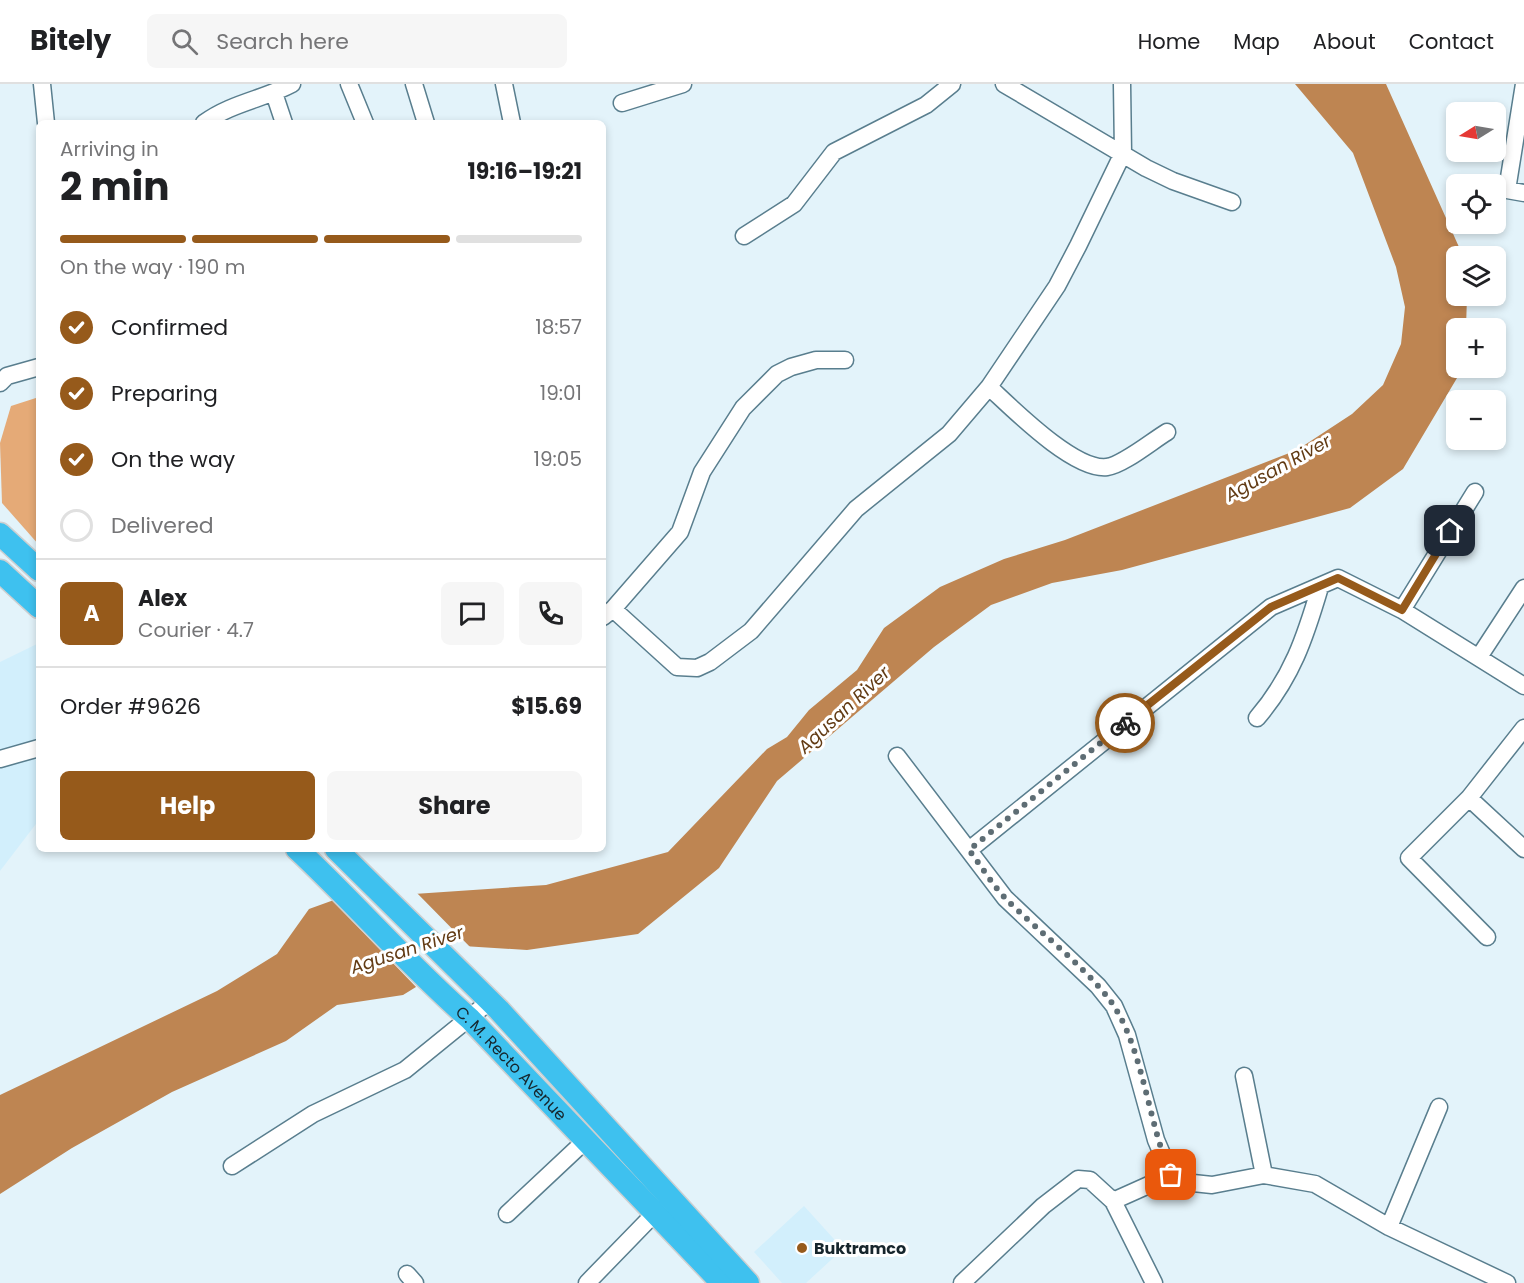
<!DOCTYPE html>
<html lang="en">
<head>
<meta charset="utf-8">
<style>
	:root { --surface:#fff; --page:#f6f6f6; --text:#202124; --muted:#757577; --line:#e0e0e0; --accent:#965a1b }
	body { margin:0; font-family:Poppins,sans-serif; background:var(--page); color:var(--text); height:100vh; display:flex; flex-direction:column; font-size:22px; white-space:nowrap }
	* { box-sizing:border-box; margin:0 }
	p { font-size:20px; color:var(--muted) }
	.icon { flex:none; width:33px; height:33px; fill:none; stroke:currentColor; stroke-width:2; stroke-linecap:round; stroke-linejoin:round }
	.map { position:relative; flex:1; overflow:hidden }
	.details { position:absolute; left:36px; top:36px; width:570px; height:732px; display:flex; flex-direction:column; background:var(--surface); border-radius:9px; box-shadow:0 3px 9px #0003 }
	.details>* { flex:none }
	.needle { width:39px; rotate:259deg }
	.controls { position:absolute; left:1446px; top:18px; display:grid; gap:12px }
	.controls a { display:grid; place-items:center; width:60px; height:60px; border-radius:9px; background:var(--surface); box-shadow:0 3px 9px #0003; font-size:30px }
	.pin { position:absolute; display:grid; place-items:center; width:51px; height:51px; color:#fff; margin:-26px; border-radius:12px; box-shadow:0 3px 9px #0006 }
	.courier { position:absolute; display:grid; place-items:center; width:60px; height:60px; margin:-30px; border:4px solid #965a1b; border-radius:50%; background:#fff; color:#222; box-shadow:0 2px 8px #0007 }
	.headline em { font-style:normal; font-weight:700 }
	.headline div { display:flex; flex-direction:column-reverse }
	.headline { display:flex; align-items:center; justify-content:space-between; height:102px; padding:0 24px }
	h1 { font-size:39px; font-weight:700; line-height:45px }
	.bar { display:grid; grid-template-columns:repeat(4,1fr); gap:9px 6px; align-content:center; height:72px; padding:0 24px }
	.bar i { height:8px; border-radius:4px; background:var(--line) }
	.bar .on { background:var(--accent) }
	.bar p { grid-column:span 4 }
	.line { display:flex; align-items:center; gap:15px; padding:0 24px; border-top:2px solid var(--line) }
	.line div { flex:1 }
	.round { display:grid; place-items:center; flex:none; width:63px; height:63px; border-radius:9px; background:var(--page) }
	ol { padding:0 24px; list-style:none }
	li { display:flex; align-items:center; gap:18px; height:66px }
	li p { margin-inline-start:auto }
	li .icon { padding:6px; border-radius:50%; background:var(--accent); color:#fff; stroke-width:4 }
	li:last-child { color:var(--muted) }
	li i { width:33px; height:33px; border:3px solid var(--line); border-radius:50% }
	.button { display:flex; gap:12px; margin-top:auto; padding:12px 24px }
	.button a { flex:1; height:69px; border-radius:9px; background:var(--accent); color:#fff; font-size:24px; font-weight:700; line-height:69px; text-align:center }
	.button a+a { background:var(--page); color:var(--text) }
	header { display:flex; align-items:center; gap:36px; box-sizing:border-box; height:84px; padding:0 30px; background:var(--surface); border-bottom:2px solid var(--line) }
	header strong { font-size:28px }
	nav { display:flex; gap:33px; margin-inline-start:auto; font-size:21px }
	.search { width:420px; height:54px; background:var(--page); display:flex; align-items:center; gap:15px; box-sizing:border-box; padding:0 21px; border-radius:9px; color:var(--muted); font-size:22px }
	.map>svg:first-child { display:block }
</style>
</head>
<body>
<header>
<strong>Bitely</strong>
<div class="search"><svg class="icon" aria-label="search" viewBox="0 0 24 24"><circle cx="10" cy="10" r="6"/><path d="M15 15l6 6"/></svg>Search here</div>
<nav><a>Home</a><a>Map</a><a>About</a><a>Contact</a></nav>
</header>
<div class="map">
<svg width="1524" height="1199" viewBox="0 0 1524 1199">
	<rect width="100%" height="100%" fill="#e3f3fa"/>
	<path fill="#d2effc" d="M39 559V736L0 787V578Z
		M804 1122 843 1165 806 1199H782L754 1168Z"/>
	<path fill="#e5aa77" d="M39 313V461L2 419 0 359 11 322Z"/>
	<path fill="#be8552" d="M1295 0H1386L1463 172H1456V212H1467L1466 244H1456L1457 294 1403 385 1350 424 1122 486 1052 499 991 521 934 563 777 697 719 784 638 850 527 866 463 862 437 890 403 911 337 921 286 957 172 1008 72 1064 0 1110V1011L217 907 277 870 309 825 356 808 414 810 546 801 668 768 767 665 787 653 809 626 857 586 884 544 940 503 1004 475 1065 456 1297 366 1352 330 1383 301 1401 260 1405 223 1396 183 1353 69Z"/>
	<path fill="#e3f3fa" d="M356 805 415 807 473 866 464 865 439 892 418 905 330 814Z"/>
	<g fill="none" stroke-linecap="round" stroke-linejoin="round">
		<g stroke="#597e8e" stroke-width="19">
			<path id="minor" d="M42 0 46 39
				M349 0 365 39
				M414 0 426 39
				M504 0 512 39
				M1004 0 1146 84 1173 97 1232 118
				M1524 0 1507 106 1524 109
				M274 9 284 39
				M622 19 683 0
				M204 39C231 19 264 15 292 0
				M744 152 794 120 834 68 926 21 952 0
				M0 299 7 292 39 283
				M989 303C1012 324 1074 387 1107 383 1123 381 1152 357 1167 348
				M613 525 680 448 702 388 743 324 777 290 791 283 816 276H845
				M1402 526 1475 408
				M603 533 613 525 677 583 697 584 710 578 751 547 856 425 949 350 989 303 1057 202 1078 162 1123 69 1122 0
				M1479 573 1524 504
				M1257 634C1292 593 1305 554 1320 503
				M897 672 1005 814 1098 902 1114 922 1127 951 1156 1056 1171 1091
				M0 675 39 664
				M1469 714 1524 765
				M969 766 1271 523 1338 494 1402 526 1524 602
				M1487 853 1409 774 1469 714 1524 644
				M1244 992 1264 1091
				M232 1082 313 1030 405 986 490 917
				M1113 1117 1154 1199
				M507 1130 587 1055
				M1389 1143 1439 1023
				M407 1190 415 1199
				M587 1199 656 1128
				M962 1199 1043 1122 1078 1095 1090 1096 1113 1117 1171 1091 1193 1099 1212 1101 1264 1091 1315 1100 1389 1143 1507 1199"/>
		</g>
		<g stroke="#cccfd1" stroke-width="25">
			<g id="highway">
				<path d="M0 450 39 486"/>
				<path d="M0 487 39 523"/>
				<path id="s1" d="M297 765C356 820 409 882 470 935L722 1199"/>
				<path d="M336 765 499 926 748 1199"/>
			</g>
		</g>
		<use href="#minor" stroke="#fff" stroke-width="16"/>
		<use href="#highway" stroke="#3ec1ef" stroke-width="22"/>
	</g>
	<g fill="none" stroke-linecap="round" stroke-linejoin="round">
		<path stroke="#5e6d74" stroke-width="6" stroke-dasharray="0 10.8" d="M1125 639 969 766C982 783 993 802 1008 817 1038 847 1097 892 1117 927 1144 973 1149 1041 1171 1091"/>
		<path stroke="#965a1b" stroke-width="8" d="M1125 639 1271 523 1338 494 1402 526 1450 447"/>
	</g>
	<circle fill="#965a1b" stroke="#fff" stroke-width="2" cx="802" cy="1164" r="6"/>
	<g text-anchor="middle" stroke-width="6" stroke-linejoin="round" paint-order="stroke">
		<g font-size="16" fill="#16252c" stroke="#fff">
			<text dy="6" stroke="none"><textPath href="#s1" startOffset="303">C. M. Recto Avenue</textPath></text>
		</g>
		<g font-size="16" font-weight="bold" fill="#16252c" stroke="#fff" text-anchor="start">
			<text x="814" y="1170">Buktramco</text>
		</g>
		<g font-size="18" font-style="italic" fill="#623b14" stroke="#fff">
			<text transform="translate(1278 384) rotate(-29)" y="6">Agusan River</text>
			<text transform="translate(844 626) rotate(-43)" y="6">Agusan River</text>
			<text transform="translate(407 866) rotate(-18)" y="6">Agusan River</text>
		</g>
	</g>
</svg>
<div class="controls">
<a><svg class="needle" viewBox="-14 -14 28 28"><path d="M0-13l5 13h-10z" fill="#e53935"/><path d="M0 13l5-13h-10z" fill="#757577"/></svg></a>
<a><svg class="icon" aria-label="locate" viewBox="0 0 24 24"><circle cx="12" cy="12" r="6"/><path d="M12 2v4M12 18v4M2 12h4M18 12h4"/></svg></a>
<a><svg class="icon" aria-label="layers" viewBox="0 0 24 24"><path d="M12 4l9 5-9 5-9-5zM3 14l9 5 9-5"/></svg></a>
<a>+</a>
<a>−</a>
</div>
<div class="pin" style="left:1171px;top:1091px;background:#ea580c"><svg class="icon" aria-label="bag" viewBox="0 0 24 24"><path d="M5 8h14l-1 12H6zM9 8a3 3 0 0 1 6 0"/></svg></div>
<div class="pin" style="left:1450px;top:447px;background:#1f2937"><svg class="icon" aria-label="home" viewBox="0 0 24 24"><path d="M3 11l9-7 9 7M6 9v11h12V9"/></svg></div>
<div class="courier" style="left:1125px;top:639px"><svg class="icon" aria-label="bike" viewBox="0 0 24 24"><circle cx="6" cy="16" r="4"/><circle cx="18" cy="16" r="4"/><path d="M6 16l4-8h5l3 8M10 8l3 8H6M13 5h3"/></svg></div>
<section class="details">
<div class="headline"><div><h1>2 min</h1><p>Arriving in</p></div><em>19:16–19:21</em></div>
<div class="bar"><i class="on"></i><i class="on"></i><i class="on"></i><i></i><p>On the way · 190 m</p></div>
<ol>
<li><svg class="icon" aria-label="check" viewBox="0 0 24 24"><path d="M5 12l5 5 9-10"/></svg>Confirmed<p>18:57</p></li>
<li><svg class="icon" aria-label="check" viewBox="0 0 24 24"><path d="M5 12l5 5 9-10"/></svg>Preparing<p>19:01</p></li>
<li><svg class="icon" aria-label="check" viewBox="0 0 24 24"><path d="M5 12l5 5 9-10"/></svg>On the way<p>19:05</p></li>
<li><i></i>Delivered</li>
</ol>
<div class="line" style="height:108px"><b class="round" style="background:var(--accent);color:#fff">A</b><div><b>Alex</b><p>Courier · 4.7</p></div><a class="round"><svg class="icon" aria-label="chat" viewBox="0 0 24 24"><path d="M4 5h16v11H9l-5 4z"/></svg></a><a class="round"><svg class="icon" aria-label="phone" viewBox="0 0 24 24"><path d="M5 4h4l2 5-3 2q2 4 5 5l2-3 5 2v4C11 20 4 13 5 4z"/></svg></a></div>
<div class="line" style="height:78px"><div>Order #9626</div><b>$15.69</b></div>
<div class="button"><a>Help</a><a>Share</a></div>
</section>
</div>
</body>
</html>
